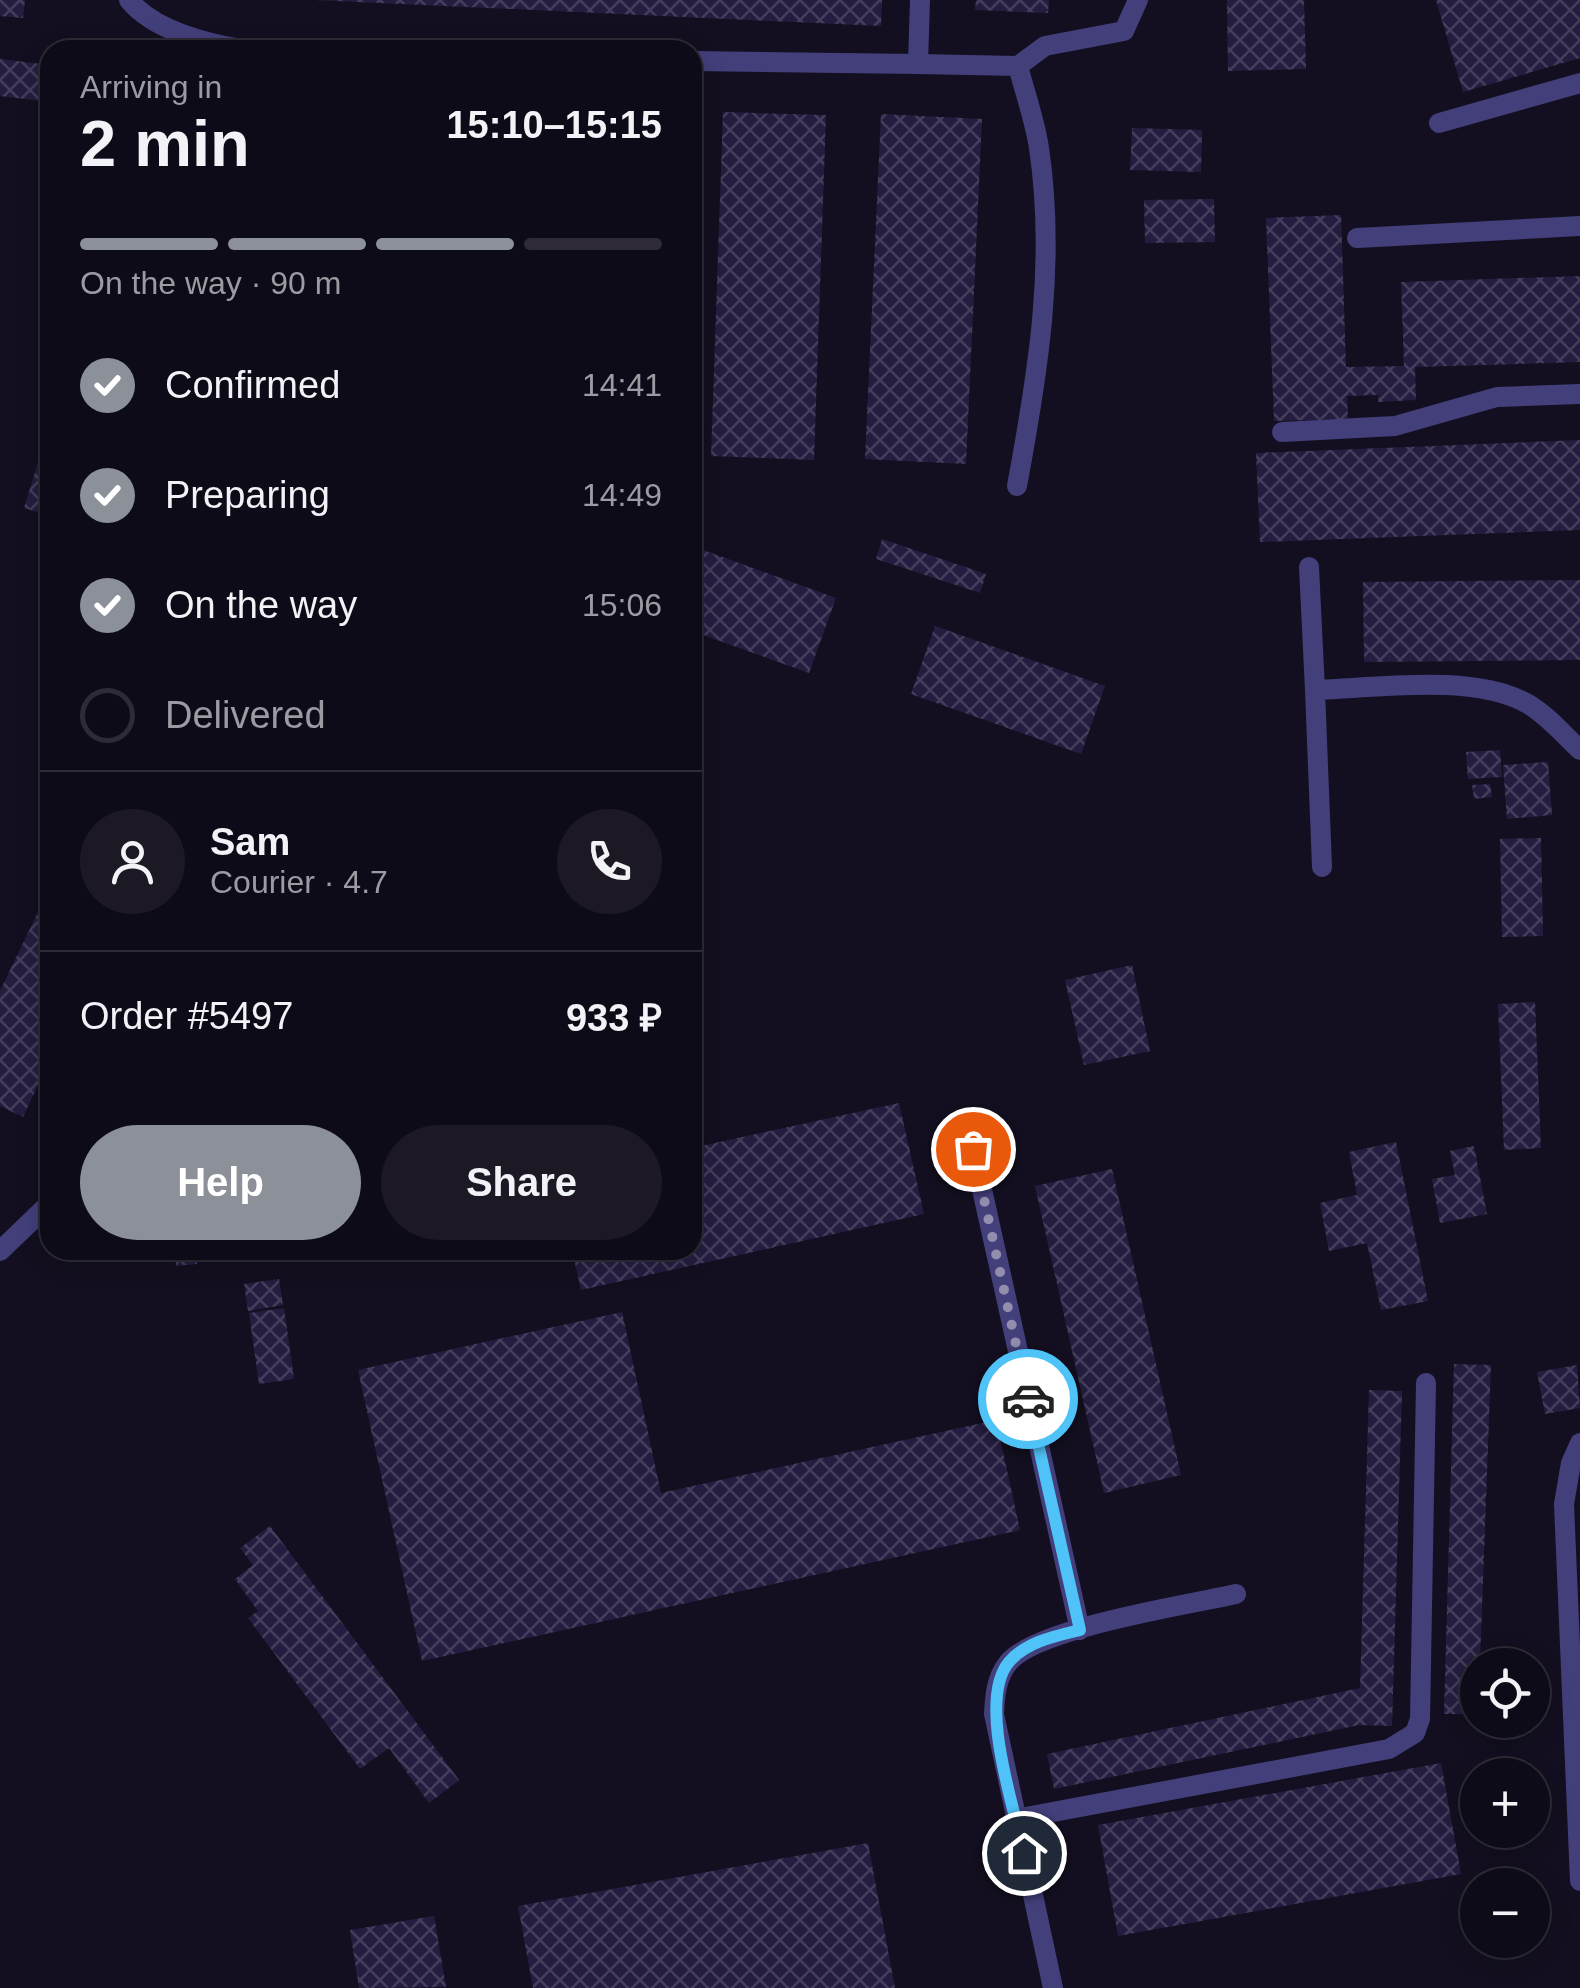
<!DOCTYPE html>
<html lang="en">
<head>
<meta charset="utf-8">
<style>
	:root { --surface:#0e0b18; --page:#1c1925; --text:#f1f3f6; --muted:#9b9ba2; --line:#2e2b37; --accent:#8c9099 }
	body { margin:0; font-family:Arial,sans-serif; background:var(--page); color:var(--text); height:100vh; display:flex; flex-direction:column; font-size:38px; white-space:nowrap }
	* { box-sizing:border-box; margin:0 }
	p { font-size:32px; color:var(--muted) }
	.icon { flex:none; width:55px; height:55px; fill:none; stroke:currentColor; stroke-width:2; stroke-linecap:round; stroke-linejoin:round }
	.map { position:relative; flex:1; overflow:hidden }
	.panel { position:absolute; left:40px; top:40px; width:662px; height:1220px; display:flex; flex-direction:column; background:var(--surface); border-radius:30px; box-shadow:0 5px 25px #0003,0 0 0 2px var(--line) }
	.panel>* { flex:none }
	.buttons { position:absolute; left:1460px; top:1648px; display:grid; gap:20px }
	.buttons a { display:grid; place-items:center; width:90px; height:90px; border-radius:50%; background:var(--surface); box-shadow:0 5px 25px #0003,0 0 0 2px var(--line); font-size:50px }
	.pin { position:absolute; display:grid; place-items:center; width:85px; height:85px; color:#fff; margin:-42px; border:5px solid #fff; border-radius:50%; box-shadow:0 2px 10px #0007 }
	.courier { position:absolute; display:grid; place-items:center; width:100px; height:100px; margin:-50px; border:8px solid #4fc3f7; border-radius:50%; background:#fff; color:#222; box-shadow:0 2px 12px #0007 }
	.head em { font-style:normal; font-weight:700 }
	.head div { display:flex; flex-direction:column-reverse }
	.head { display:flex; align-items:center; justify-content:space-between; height:170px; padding:0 40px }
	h1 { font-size:65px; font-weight:700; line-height:75px }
	.bar { display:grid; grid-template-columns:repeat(4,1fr); gap:15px 10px; align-content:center; height:120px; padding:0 40px }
	.bar i { height:12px; border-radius:8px; background:var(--line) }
	.bar .current { background:var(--accent) }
	.bar p { grid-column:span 4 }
	.line { display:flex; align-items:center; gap:25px; padding:0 40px; border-top:2px solid var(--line) }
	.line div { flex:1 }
	.round { display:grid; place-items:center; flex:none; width:105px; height:105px; border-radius:52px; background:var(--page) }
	ol { padding:0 40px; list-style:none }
	li { display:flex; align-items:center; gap:30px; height:110px }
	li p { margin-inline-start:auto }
	li .icon { padding:10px; border-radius:50%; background:var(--accent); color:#fff; stroke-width:4 }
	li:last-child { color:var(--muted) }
	li i { width:55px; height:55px; border:5px solid var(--line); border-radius:50% }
	.cta { display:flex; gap:20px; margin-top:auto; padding:20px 40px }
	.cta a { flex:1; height:115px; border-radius:60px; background:var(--accent); color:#fff; font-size:40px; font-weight:700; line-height:115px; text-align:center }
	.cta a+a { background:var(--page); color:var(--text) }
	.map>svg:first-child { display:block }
</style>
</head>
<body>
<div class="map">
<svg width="1580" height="1988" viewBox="0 0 1580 1988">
	<defs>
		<pattern id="building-cross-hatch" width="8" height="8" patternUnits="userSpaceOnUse" patternTransform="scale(2.5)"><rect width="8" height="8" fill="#251d3f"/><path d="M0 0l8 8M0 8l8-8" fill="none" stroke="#443d5c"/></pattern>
	</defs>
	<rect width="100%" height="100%" fill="#130f20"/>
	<path fill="url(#building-cross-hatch)" d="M0 0H25L23 18 0 16Z
		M315 0H882L881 26Z
		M976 0H1049L1048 13 975 10Z
		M1227 0H1304L1306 69 1228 71Z
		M1436 0H1580V58L1463 92Z
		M0 59 50 65V102L0 96Z
		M723 112 826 115 814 460 711 456Z
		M881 114 982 119 966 464 865 459Z
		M1132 128 1202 130 1201 172 1130 170Z
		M1214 199 1215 242 1145 243 1144 200Z
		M1341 215 1346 367 1404 366 1401 282 1580 276V362L1415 367 1416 400 1378 402 1379 395 1347 396 1348 419 1274 421 1266 218Z
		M45 440 50 442V516L24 508Z
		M1580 440V530L1260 542 1256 453Z
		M882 539 986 574 980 593 876 559Z
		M692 546 836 598 809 673 692 631Z
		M1580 580V660L1364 662 1363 582Z
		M935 626 1105 686 1081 754 911 694Z
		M1500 750 1502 777 1468 779 1466 752Z
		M1548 762 1552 815 1507 819 1503 765Z
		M1490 784 1492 797 1474 799 1472 785Z
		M1541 838 1543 936 1502 937 1500 839Z
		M50 887V1060L23 1117 0 1106V991Z
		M1132 965 1150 1051 1084 1065 1065 980Z
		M1535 1002 1541 1148 1504 1150 1498 1004Z
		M899 1103 924 1214 581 1290 572 1250H692V1148Z
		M1396 1142 1428 1301 1381 1310 1367 1243 1329 1251 1320 1203 1357 1195 1349 1152Z
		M1474 1146 1487 1214 1440 1223 1432 1179 1455 1175 1450 1151Z
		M1112 1169 1181 1475 1104 1493 1035 1186Z
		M175 1250H196L197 1264 176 1266Z
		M279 1279 283 1305 248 1311 244 1284Z
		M284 1308 294 1379 259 1384 249 1313Z
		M622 1312 661 1493 996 1420 1020 1530 422 1661 358 1370Z
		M1454 1364 1491 1365 1478 1714H1444Z
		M1577 1365 1580 1408 1545 1414 1537 1372Z
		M1369 1390 1402 1391 1392 1726 1359 1725 1054 1789 1047 1754 1360 1688Z
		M270 1526 459 1780 429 1803 389 1748 360 1769 248 1618 258 1611 235 1579 253 1565 240 1548Z
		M1441 1763 1461 1874 1118 1936 1098 1825Z
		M868 1843 895 1988H533L518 1906Z
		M434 1916 446 1987 359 1988 350 1930Z"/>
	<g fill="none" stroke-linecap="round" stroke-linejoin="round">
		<path stroke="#433f7b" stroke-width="20" d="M129 0C154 31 210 45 248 50
			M692 61 918 64 920 0
			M918 64 1018 66C1025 93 1035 121 1039 148 1056 263 1038 373 1017 486
			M1018 66 1045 46 1124 31 1138 0
			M1439 123 1580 83
			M1357 238 1580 226
			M1282 432 1395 426 1497 397 1580 394
			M1309 567 1315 690C1377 688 1473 673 1528 704 1547 715 1564 735 1580 750
			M1315 690 1322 867
			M973 1149 1080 1630
			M0 1251 50 1203
			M1580 1443 1571 1463 1564 1504 1580 1881
			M1016 1819 1389 1749 1415 1733 1420 1719 1426 1383
			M1053 1988 994 1714C995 1696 996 1678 1008 1663 1035 1628 1188 1605 1236 1594"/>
	</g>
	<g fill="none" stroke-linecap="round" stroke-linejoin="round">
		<path stroke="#948eae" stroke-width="10" stroke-dasharray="0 18" d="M973 1149 1028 1399"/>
		<path stroke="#4fc3f7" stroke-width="12" d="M1024 1853C1014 1807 977 1700 1009 1662 1026 1642 1055 1636 1080 1630L1028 1399"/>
	</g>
</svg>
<div class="buttons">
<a><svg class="icon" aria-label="locate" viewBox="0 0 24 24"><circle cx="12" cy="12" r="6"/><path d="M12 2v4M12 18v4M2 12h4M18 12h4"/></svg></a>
<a>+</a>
<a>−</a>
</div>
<div class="pin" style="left:973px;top:1149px;background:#ea580c"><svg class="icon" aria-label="bag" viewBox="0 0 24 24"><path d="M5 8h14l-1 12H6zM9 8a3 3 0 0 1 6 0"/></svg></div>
<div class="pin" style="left:1024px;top:1853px;background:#1f2937"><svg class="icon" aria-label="home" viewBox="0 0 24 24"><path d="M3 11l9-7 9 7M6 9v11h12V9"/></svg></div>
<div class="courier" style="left:1028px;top:1399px"><svg class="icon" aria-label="car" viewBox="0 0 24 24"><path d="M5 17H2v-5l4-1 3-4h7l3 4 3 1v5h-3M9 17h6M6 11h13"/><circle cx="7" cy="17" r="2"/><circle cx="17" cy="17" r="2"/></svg></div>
<section class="panel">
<div class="head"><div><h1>2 min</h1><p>Arriving in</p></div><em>15:10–15:15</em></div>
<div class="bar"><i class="current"></i><i class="current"></i><i class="current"></i><i></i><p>On the way · 90 m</p></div>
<ol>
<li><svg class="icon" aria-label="check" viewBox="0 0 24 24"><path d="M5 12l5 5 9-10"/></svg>Confirmed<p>14:41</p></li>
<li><svg class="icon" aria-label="check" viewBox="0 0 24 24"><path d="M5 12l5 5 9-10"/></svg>Preparing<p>14:49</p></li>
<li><svg class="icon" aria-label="check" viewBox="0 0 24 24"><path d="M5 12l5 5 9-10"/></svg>On the way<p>15:06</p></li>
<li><i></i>Delivered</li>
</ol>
<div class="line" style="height:180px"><a class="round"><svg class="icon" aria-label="person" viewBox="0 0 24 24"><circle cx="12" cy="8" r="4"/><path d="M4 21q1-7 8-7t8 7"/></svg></a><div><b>Sam</b><p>Courier · 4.7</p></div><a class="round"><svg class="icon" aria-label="phone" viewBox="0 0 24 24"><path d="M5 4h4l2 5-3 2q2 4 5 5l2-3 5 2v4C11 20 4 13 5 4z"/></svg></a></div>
<div class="line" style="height:130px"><div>Order #5497</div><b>933 ₽</b></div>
<div class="cta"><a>Help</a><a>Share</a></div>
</section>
</div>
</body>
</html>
